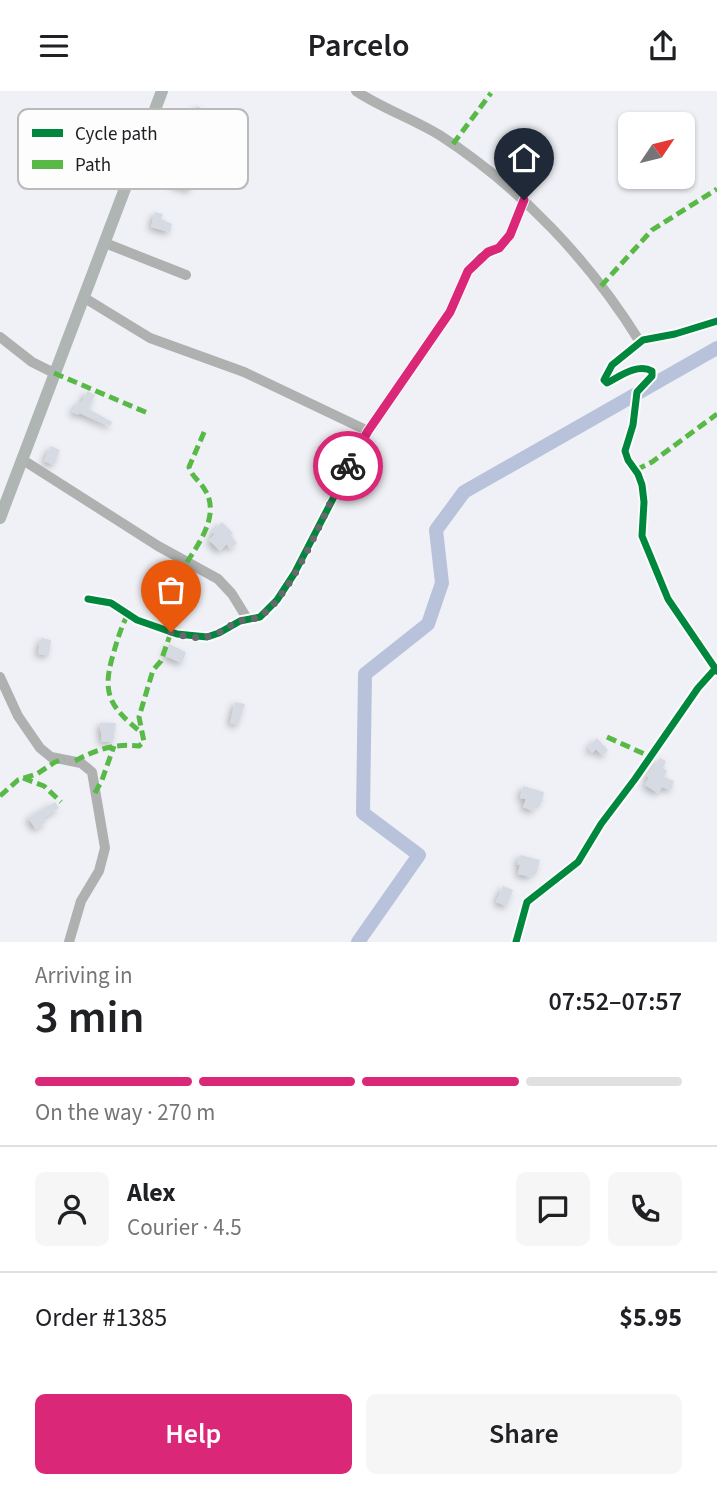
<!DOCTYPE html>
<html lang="en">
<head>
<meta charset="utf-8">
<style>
	:root { --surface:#fff; --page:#f6f6f6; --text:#202124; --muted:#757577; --line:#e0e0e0; --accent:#db2777 }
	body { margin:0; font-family:"Source Sans 3",sans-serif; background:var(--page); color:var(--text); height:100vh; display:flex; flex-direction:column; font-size:26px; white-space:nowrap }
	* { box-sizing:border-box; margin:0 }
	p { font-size:23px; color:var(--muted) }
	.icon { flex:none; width:38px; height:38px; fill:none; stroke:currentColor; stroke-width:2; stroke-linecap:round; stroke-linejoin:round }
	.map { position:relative; height:851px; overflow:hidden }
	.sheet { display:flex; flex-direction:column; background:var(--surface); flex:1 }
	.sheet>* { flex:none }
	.needle { width:46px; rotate:55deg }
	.tools { position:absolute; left:618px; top:21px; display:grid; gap:14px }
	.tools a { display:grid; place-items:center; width:77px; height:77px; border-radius:10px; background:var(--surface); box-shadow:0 2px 5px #0004; font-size:35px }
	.pin { position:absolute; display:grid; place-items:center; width:60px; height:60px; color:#fff; margin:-72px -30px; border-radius:50% 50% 50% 0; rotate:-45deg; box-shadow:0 0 7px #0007 }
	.pin .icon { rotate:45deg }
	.courier { position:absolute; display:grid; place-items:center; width:70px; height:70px; margin:-35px; border:5px solid #db2777; border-radius:50%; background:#fff; color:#222; box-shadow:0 2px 9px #0007 }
	.summary em { font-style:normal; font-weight:600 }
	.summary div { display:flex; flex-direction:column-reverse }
	.summary { display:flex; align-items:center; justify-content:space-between; height:119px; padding:0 35px }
	h1 { font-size:46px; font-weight:600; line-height:52px }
	.bar { display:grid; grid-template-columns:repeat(4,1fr); gap:10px 7px; align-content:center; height:84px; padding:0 35px }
	.bar i { height:9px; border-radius:5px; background:var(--line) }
	.bar .selected { background:var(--accent) }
	.bar p { grid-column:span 4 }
	.line { display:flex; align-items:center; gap:18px; padding:0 35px; border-top:2px solid var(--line) }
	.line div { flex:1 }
	.round { display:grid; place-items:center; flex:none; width:74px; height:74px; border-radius:10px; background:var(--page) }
	.button { display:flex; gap:14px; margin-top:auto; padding:14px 35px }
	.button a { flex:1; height:80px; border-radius:10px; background:var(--accent); color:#fff; font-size:28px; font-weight:600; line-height:80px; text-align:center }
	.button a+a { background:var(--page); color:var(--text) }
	header { display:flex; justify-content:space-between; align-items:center; height:91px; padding:0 35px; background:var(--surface); font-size:32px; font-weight:600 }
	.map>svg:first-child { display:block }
</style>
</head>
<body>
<header><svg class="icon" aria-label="menu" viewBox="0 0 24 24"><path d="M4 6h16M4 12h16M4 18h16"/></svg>Parcelo<svg class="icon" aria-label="share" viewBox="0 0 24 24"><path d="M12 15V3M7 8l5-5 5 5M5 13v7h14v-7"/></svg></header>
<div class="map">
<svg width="717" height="851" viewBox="0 0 717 851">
	<defs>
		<filter id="shadow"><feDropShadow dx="-3" dy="3" stdDeviation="3.5" flood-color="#0004"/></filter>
	</defs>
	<rect width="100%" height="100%" fill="#eff1f6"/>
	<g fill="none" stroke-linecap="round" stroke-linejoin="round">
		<path stroke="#b8c3db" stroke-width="14" d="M358 851 419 764 363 722 365 583 428 533 442 492 436 439 464 401 717 257"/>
	</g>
	<path fill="#d6dae2" filter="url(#shadow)" d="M196 15 204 18 202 26 231 31 226 47 214 43 212 50 188 43Z
		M176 80 195 86 191 99 172 94Z
		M155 121 163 123 161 128 172 133 170 141 151 136Z
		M87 300 95 304 89 318 112 331 110 335 79 322 78 324 72 321 79 311 82 312Z
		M51 355 60 359 54 374 44 370Z
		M222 431 233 442 231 444 237 452 230 458 227 453 220 460 209 449 215 443 212 441Z
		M41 547 51 549 49 564 38 563Z
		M169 553 186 561 182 572 165 565Z
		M235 611 245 613 238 634 230 632Z
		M100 632H116L113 651H102Z
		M597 647 608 659 603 665 596 658 592 662 588 657Z
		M660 667 666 670 663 677 667 680 664 686 674 690 671 699 662 696 658 702 645 694 649 686 647 685Z
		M523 695 544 701 541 713 537 712 534 720 523 716 526 708 520 707Z
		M55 711 59 717 43 727 46 731 36 738 28 727Z
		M520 764 540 769 537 781 533 780 531 786 518 783 520 774 517 773Z
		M503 795 513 799 507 815 496 811Z"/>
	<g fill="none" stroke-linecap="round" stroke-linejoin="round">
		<path stroke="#aeb1af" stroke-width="10" d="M356 0C383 18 414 28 441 45 521 97 590 170 640 251
			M105 152 186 184
			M83 206 150 247 244 281 368 340
			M717 230 675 243 643 249 612 274 604 289 607 292C620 285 638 272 652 280V285L637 301 633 334 625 360 628 369 638 383 642 394 644 411 642 445 668 508 717 580
			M0 246 32 271 54 282
			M23 369 158 455 218 488 232 503 248 529
			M88 508 111 512 137 529 177 543 207 546 219 542 240 530 260 526 277 509 294 483 368 340 450 221 468 180 481 166 499 157 510 144 524 109
			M0 586 18 625 40 657 51 666 81 672 92 681 105 757 99 780 81 810 69 851
			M516 851 527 811 578 771 601 733 635 688 698 597 715 578"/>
		<path stroke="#afb5b2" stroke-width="12" d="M0 427 162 0"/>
		<path stroke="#58b947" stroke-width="5" stroke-dasharray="10 5" stroke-linecap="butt" d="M453 53 491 2
			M601 195 652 139 717 98
			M54 282 150 323
			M636 379 652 371 717 323
			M187 471C200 451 220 423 205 399 200 390 192 386 189 376L205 339
			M128 523C121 536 117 550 113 564 101 604 111 617 142 642
			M607 646 651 666
			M75 670C95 659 115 652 139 655L144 651 139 626 153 579 161 570 171 541
			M23 687 44 695 61 711
			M95 702 102 689 114 655
			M0 705 18 689 37 683 55 671 64 668"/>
		<g stroke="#fdfdfd" stroke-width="11">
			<path id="cycleway" d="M717 230 675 243 643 249 612 274 604 289 607 292C620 285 638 272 652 280V285L637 301 633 334 625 360 628 369 638 383 642 394 644 411 642 445 668 508 717 580
				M88 508 111 512 137 529 177 543 207 546 219 542 240 530 260 526 277 509 294 483 368 340 450 221 468 180 481 166 499 157 510 144 524 109
				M516 851 527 811 578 771 601 733 635 688 698 597 715 578"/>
		</g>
		<use href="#cycleway" stroke="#00873e" stroke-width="7"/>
	</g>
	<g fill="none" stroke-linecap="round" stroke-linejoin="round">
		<path stroke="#66686c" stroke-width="7" stroke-dasharray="0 12.6" d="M171 541C185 547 204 549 218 542 225 539 230 534 237 531 245 527 254 530 262 524 296 499 327 414 348 375"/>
		<path stroke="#db2777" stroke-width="9" d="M348 375 368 340 450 221 468 180 488 161 499 157 510 144 524 109"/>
	</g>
	<rect x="18" y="18" width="230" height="80" rx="10" fill="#fdfdfd" stroke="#bababb" stroke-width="2"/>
	<rect x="32" y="38" width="31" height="8" fill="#00873e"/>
	<rect x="32" y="69" width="31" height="9" fill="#58b947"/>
	<g font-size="19" fill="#1c1e21">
		<text x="75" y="49">Cycle path</text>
		<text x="75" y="80">Path</text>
	</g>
</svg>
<div class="tools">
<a><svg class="needle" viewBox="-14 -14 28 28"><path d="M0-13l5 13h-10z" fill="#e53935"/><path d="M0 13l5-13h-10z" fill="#757577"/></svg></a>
</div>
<div class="pin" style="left:171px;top:541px;background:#ea580c"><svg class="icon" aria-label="bag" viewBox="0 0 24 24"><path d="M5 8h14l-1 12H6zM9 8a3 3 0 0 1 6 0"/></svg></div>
<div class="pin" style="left:524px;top:109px;background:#1f2937"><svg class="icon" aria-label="home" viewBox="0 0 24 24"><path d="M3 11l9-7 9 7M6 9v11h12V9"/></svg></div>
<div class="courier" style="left:348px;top:375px"><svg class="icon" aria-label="bike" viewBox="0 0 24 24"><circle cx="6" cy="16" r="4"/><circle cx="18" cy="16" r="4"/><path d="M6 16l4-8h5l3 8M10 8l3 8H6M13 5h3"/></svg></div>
</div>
<section class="sheet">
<div class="summary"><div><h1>3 min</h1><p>Arriving in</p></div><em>07:52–07:57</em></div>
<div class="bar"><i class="selected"></i><i class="selected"></i><i class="selected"></i><i></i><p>On the way · 270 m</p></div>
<div class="line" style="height:126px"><a class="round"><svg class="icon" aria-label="person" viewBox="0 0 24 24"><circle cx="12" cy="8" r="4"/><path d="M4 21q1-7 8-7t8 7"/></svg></a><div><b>Alex</b><p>Courier · 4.5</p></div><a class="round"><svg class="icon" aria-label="chat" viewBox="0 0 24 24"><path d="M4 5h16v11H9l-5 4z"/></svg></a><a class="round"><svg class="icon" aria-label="phone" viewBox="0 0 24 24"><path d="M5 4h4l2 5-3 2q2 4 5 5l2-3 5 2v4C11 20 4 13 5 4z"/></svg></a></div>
<div class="line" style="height:91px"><div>Order #1385</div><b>$5.95</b></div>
<div class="button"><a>Help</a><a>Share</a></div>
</section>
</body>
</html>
